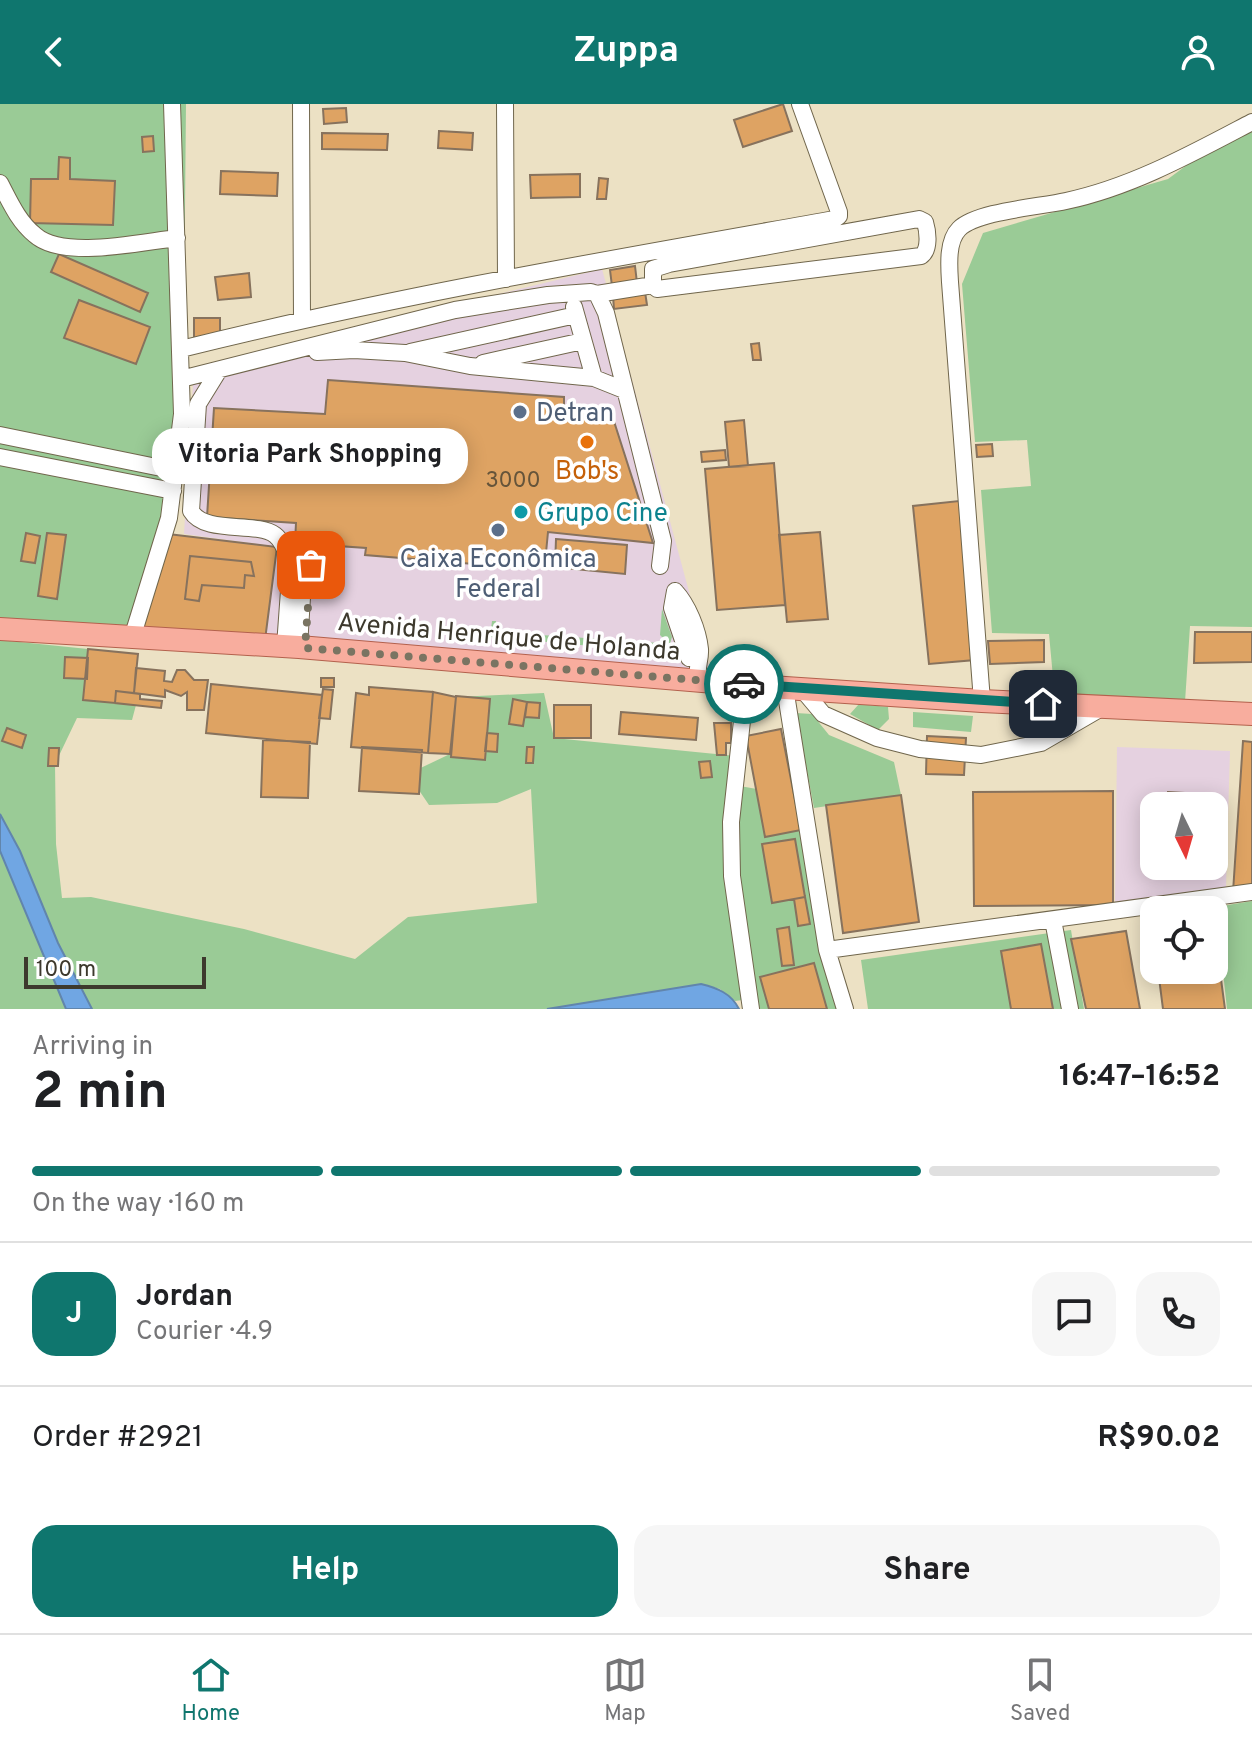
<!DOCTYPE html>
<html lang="en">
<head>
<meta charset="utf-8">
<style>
	:root { --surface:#fff; --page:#f6f6f6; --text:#202124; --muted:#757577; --line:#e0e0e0; --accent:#0f766e }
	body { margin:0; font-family:Overpass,sans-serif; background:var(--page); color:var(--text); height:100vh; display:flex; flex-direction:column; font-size:30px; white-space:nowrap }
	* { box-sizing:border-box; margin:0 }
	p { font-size:26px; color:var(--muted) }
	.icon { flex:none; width:44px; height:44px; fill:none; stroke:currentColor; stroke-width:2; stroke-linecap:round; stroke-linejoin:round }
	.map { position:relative; height:905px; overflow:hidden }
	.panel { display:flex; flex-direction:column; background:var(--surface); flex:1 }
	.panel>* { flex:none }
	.needle { width:52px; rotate:175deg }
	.buttons { position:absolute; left:1140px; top:688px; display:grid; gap:16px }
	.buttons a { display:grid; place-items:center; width:88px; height:88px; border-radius:16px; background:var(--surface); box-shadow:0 4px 20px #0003; font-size:40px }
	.scale { position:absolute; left:24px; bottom:20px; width:182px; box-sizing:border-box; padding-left:8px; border:4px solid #3d392d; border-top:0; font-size:22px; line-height:28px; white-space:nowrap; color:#3d392d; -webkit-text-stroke:6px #fff; paint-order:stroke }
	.pin { position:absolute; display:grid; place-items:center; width:68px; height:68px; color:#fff; margin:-34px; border-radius:16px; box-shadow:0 4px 12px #0006 }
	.courier { position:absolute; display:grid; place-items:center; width:80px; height:80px; margin:-40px; border:6px solid #0f766e; border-radius:50%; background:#fff; color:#222; box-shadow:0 2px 10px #0007 }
	.bubble { position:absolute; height:56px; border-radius:24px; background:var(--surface); box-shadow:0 4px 20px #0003; font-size:26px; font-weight:700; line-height:56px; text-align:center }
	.summary em { font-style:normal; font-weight:700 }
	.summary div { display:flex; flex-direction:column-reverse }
	.summary { display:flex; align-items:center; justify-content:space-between; height:136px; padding:0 32px }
	h1 { font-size:52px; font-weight:700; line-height:60px }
	.bar { display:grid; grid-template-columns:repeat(4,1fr); gap:12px 8px; align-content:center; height:96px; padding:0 32px }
	.bar i { height:10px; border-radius:6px; background:var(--line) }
	.bar .selected { background:var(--accent) }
	.bar p { grid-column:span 4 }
	.line { display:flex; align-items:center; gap:20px; padding:0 32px; border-top:2px solid var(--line) }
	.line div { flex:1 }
	.round { display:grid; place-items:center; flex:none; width:84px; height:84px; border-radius:24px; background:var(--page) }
	.cta { display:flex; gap:16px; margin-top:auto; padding:16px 32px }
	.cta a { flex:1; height:92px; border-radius:24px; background:var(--accent); color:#fff; font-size:32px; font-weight:700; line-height:92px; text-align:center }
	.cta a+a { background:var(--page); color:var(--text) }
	header { display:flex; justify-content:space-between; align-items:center; height:104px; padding:0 32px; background:var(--accent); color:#fff; font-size:36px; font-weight:700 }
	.dock { display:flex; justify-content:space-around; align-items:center; height:112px; border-top:2px solid var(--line); background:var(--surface); font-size:22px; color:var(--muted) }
	.dock a { display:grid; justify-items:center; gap:4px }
	.dock .selected { color:var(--accent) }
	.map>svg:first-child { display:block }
</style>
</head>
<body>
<header><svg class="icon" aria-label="back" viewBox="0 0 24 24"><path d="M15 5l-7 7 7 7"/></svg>Zuppa<svg class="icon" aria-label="person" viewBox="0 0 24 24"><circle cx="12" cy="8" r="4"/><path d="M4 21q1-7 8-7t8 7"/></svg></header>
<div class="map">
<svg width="1252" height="905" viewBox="0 0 1252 905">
	<rect width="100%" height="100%" fill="#ece1c4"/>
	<path fill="#e5d1e0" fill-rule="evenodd" d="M602 165 712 573 265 536 277 443 184 430 194 264Z
		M1117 643 1230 647 1226 783 1115 798ZM1154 702H1214V762H1154Z"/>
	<path fill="#9acb96" d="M0 0H186L183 312 174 397 129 531 0 517Z
		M1252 13V523L1190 522 1185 598 1055 595 1049 530 992 529 981 386 1031 382 1027 336 975 338 962 180 983 129 1168 75Z
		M662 505 672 533 669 543 659 548 490 533 492 517H496V528L659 539 663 538V534L660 531Z
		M0 536 88 545 83 595 136 601 132 616 77 614 55 660 56 740 62 794 91 793 244 825 355 855 408 813 537 799 531 685 497 699 429 701 408 670 450 650 456 593 544 589 554 634 736 652 734 681 791 691 844 905H754L750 895 735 897 720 885 701 880 547 905H92L58 839 20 747 0 710Z
		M859 600 888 603 889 615 878 626 850 610Z
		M913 608 973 612 971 628 913 623Z
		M796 609 812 610 829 631 894 658 901 691 814 704Z
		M0 747 66 905H0Z
		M1252 797V905H1227L1216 803Z
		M1071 826 1084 905H868L861 856Z"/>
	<path fill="#70a6e3" stroke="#6185ac" stroke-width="2" d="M0 710 20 747 58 839 92 905H66L0 747Z
		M701 880C717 884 731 889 739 905H547Z"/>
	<path fill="#dea363" stroke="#87725d" stroke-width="2" d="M783 0 792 27 743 43 734 16Z
		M346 4 347 18 324 20 323 5Z
		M439 27 473 29 472 46 438 44Z
		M322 29 388 30 387 46 322 45Z
		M153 32 154 47 143 48 142 33Z
		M59 53 70 54V75L115 77 113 121 30 119 31 75H58Z
		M221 67 278 69 277 92 220 90Z
		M580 70V93L531 94 530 71Z
		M599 74 608 75 606 95H597Z
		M59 150 148 189 140 208 51 168Z
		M635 162 637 179 612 182 610 166Z
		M249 169 251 193 218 196 215 173Z
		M645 188 647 201 614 205 613 192Z
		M79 196 150 223 136 260 64 234Z
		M194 214H220V235L194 234Z
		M759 239 761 256H753L751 240Z
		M328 276 564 293V303L610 305 653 439 548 428 545 459 500 455 498 462 365 451 366 444 295 439 296 419 207 413 214 304 325 310Z
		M744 316 748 362 729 363 725 318Z
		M992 340 993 352 977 353 976 341Z
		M725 346 726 356 702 358 701 348Z
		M774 359 785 501 717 506 705 365Z
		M959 397 975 556 929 560 913 402Z
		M820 428 828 515 787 518 779 431Z
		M26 429 40 432 35 459 21 457Z
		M47 429 66 431 57 495 38 492Z
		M168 430 277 443 265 536 137 526Z
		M556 435 627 441 625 470 555 463Z
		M190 452 251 458 254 472 245 471 244 484 202 481 199 497 185 495Z
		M1195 528H1252V558L1194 559Z
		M1044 536V558L990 560 988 537Z
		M88 545 138 550 134 589 116 587 115 599 83 596Z
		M65 553 88 554 87 575 64 574Z
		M136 564 165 567 164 577 172 578 177 566H185L194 576H208L204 606H187V588L181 592 165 586V593L134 589Z
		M321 574H334V583H321Z
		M211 580 322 591 317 640 206 629Z
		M369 583 433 588 428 649 351 643 356 589 369 591Z
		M323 585 333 586 330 615 319 614Z
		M116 587 140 590V595L162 597 161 604 115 599Z
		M433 588 456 593 450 650 428 649Z
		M456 592 490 595 485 656 451 653Z
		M513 595 527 598 523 622 509 620Z
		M527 598 540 599 539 614 525 613Z
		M554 601H591V634H554Z
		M621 608 698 614 696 636 619 630Z
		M714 619H731V639H726V651H717Z
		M7 624 26 631 22 644 2 637Z
		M781 625 801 726 765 733 746 632Z
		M487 629 498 630 497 648 485 647Z
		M927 632 966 634 964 671 926 670Z
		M263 636 310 638 308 694 261 693Z
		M1243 637 1252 638V785L1233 788Z
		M362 643 422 646 419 690 359 687Z
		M527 643H534L533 659H526Z
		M49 644H59L58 662H48Z
		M710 657 712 673 701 674 699 658Z
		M1113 687V801L974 802 973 688Z
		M1168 688 1184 689 1183 702H1167Z
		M901 691 919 818 843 829 826 701Z
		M795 735 805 793 772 799 762 740Z
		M805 793 810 820 798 822 794 795Z
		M789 823 794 861 782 862 777 825Z
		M1214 823 1225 905H1163L1158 866H1214Z
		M1126 827 1140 905H1086L1071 835Z
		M1041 840 1053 905H1011L1001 847Z
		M814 859 827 905H769L760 873Z"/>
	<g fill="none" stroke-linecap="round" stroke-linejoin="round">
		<g stroke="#70664c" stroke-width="18">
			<path id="minor" d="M301 0 302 215
				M505 0 506 175
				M0 79C10 98 18 117 35 131 63 156 141 138 177 134
				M919 115 925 118C928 128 930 146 921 152L657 185 653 181V165L669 160Z
				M597 190 653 181
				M574 203 594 274 624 286
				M181 245C397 191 616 154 835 115L839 112V108L800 0
				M317 248 354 246 405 249 470 262 594 274
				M410 248 576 211
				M483 259 583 237
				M219 266 198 300 191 407C205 431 256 417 275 431 283 437 287 450 291 459L304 460 299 543
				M181 275 455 206 548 191 591 188 597 190 606 209 663 437 660 462
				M0 331 176 367
				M0 353 173 387
				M675 487C688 501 698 526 700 545 701 556 695 565 699 577
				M675 487 672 504 689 554
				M132 534 169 414 182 310 172 0
				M285 542 291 459
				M746 580 731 718 732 772 751 905
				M785 584 827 846 845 905
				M802 585 823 610 877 634 920 645 981 651 1041 639 1103 603
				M982 597 950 178C949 162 947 137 959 125 977 107 1040 103 1066 97 1132 83 1193 49 1252 18
				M1053 816 1070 905
				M827 846 1252 788"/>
		</g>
		<g stroke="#b3614d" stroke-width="24">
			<path id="major" d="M0 525 299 543 785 584 982 597 1252 610"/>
		</g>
		<use href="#minor" stroke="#fff" stroke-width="16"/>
		<use href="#major" stroke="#f8ad9e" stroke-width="22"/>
	</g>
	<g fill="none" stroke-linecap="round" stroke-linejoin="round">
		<path stroke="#7a7462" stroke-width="8" stroke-dasharray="0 14.4" d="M311 461 305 544 744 580"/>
		<path stroke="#0f766e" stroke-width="10" d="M744 580 1043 600"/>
	</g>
	<g fill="#5c6f8a" stroke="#fff" stroke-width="3">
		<circle cx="520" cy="308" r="8"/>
		<circle cx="498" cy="426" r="8"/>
	</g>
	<circle fill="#e8710a" stroke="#fff" stroke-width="3" cx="587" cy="338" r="8"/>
	<circle fill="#0f9aa8" stroke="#fff" stroke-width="3" cx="521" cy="408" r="8"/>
	<g text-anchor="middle" stroke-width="7" stroke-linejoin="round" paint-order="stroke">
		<g font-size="22" fill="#65543a">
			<text x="513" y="383">3000</text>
		</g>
		<g font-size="26" fill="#4e5e75" stroke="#fff" text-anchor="start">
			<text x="536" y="317">Detran</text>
			<text x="498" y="463" text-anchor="middle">Caixa Econômica<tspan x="498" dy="30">Federal</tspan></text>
		</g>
		<g font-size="26" fill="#c56008" stroke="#fff">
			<text x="587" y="375">Bob's</text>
		</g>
		<g font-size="26" fill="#0d838f" stroke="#fff" text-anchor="start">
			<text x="537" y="417">Grupo Cine</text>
		</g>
		<g font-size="26" fill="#3d392d" stroke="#fff">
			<text transform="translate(509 532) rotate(5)" y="9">Avenida Henrique de Holanda</text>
		</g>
	</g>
</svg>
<div class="buttons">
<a><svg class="needle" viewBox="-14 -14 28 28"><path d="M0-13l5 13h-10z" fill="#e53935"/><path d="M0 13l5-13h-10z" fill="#757577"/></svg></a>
<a><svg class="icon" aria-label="locate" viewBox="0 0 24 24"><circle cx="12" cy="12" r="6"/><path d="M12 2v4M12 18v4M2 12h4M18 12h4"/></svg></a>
</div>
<div class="scale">100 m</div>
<div class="pin" style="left:311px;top:461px;background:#ea580c"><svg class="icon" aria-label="bag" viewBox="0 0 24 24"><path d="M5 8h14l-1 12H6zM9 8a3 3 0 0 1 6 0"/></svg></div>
<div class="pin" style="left:1043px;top:600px;background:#1f2937"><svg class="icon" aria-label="home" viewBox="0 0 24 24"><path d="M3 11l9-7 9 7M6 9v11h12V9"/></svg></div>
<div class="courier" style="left:744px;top:580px"><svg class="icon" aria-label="car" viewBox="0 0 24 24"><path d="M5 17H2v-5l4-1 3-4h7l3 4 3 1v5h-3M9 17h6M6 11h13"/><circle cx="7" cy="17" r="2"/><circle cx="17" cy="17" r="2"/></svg></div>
<div class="bubble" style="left:152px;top:324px;width:316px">Vitoria Park Shopping</div>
</div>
<section class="panel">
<div class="summary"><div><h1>2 min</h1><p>Arriving in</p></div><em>16:47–16:52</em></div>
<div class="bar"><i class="selected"></i><i class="selected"></i><i class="selected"></i><i></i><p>On the way · 160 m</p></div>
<div class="line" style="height:144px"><b class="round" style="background:var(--accent);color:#fff">J</b><div><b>Jordan</b><p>Courier · 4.9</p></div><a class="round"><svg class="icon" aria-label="chat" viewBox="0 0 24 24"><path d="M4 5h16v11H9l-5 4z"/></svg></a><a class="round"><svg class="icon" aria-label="phone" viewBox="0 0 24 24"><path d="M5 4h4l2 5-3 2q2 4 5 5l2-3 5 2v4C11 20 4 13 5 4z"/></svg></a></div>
<div class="line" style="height:104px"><div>Order #2921</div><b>R$90.02</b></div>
<div class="cta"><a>Help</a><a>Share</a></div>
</section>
<nav class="dock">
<a class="selected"><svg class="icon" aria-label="home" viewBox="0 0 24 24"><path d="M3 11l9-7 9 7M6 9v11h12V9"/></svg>Home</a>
<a><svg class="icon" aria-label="map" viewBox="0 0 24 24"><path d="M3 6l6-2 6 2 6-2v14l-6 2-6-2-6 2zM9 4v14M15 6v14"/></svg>Map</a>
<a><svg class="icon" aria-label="saved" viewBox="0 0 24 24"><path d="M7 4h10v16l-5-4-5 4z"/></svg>Saved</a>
</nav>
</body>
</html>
